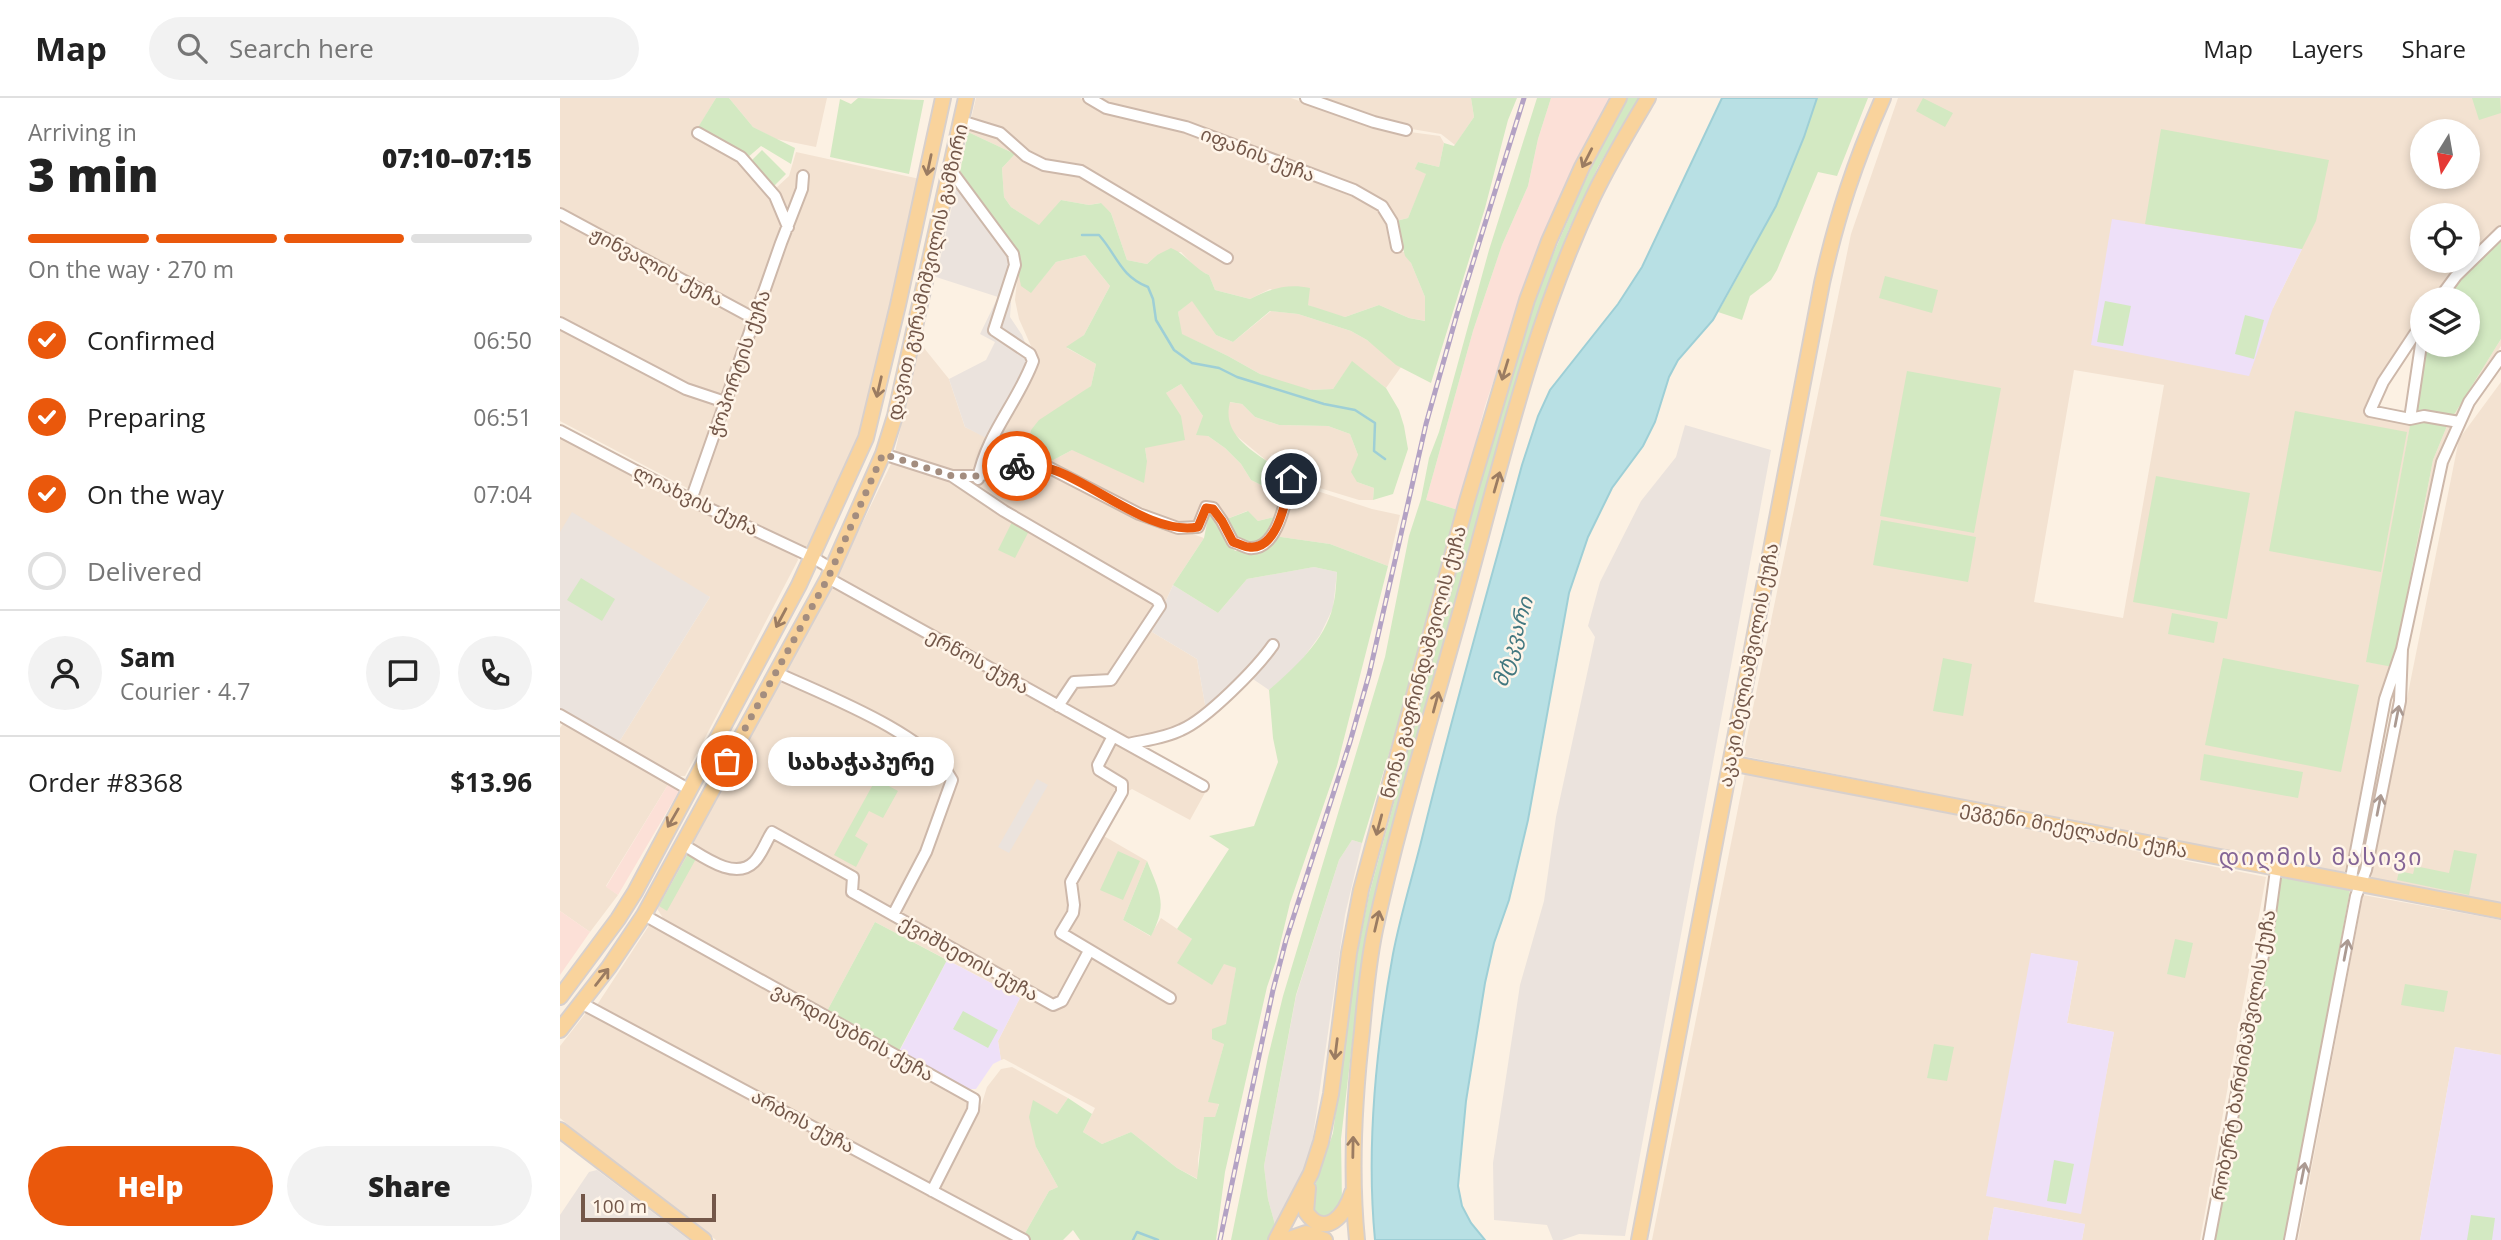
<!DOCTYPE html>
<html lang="en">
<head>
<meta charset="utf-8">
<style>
	:root { --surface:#fff; --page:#f2f2f2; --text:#222; --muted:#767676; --line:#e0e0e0; --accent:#ea580c }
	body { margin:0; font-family:"Open Sans","Noto Sans Georgian",sans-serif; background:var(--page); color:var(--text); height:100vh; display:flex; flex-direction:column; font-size:26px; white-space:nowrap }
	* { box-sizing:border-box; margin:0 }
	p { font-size:23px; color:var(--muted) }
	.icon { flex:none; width:38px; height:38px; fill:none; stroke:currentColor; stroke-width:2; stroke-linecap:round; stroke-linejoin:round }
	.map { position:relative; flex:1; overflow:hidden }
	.details { display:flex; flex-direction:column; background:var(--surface); width:560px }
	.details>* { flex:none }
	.needle { width:46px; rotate:191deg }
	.fabs { position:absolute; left:1850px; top:21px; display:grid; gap:14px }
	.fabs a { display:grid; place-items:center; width:70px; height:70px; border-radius:50%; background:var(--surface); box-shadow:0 4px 10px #0003; font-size:35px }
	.scale { position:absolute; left:21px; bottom:18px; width:135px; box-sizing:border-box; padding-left:7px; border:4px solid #735749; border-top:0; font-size:19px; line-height:24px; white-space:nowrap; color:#735749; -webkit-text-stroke:5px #fff5e9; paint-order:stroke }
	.pin { position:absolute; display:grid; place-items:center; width:60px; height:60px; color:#fff; margin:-30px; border:4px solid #fff; border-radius:50%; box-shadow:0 2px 7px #0007 }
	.courier { position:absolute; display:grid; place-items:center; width:70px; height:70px; margin:-35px; border:5px solid #ea580c; border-radius:50%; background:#fff; color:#222; box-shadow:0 2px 9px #0007 }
	.bubble { position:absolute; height:49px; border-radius:24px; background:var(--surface); box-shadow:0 4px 10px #0003; font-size:23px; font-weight:800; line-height:49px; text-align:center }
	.overview em { font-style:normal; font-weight:800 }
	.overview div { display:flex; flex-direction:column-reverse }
	.overview { display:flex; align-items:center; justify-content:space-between; height:119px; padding:0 28px }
	h1 { font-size:46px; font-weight:800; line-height:52px }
	.bar { display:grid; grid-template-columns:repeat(4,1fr); gap:10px 7px; align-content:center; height:84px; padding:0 28px }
	.bar i { height:9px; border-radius:5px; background:var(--line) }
	.bar .current { background:var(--accent) }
	.bar p { grid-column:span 4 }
	.line { display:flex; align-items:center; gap:18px; padding:0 28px; border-top:2px solid var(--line) }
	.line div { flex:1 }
	.round { display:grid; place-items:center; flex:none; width:74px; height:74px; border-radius:37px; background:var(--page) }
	ol { padding:0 28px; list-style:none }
	li { display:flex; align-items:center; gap:21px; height:77px }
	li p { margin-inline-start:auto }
	li .icon { padding:7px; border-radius:50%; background:var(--accent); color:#fff; stroke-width:4 }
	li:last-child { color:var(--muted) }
	li i { width:38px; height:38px; border:4px solid var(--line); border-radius:50% }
	.button { display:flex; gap:14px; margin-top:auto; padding:14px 28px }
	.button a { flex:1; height:80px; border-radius:42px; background:var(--accent); color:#fff; font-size:28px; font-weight:800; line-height:80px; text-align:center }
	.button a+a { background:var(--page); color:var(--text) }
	header { display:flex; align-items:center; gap:42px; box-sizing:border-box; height:98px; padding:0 35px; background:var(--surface); border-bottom:2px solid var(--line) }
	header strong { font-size:33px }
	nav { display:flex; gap:38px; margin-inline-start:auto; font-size:24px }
	.search { width:490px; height:63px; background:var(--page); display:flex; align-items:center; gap:18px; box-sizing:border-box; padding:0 24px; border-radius:38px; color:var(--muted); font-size:26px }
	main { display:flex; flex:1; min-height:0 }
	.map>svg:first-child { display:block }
</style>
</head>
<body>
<header>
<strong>Map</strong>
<div class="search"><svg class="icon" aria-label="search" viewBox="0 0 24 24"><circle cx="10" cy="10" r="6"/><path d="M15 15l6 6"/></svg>Search here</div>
<nav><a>Map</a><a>Layers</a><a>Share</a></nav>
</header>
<main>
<section class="details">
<div class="overview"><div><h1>3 min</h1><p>Arriving in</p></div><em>07:10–07:15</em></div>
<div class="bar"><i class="current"></i><i class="current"></i><i class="current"></i><i></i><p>On the way · 270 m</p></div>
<ol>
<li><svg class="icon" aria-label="check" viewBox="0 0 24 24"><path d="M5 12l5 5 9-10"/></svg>Confirmed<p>06:50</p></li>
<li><svg class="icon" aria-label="check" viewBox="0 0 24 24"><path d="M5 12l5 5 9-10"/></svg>Preparing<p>06:51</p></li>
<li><svg class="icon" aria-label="check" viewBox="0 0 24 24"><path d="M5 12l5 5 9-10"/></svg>On the way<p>07:04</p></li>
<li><i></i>Delivered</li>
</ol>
<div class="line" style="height:126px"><a class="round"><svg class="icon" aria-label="person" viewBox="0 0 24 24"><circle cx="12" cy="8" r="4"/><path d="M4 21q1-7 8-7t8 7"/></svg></a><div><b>Sam</b><p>Courier · 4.7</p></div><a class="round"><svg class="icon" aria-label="chat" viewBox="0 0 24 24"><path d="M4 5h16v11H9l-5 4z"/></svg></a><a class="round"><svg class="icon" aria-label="phone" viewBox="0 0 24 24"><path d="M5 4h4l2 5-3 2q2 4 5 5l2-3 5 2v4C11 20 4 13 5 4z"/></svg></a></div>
<div class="line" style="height:91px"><div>Order #8368</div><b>$13.96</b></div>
<div class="button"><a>Help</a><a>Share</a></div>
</section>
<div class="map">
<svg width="1941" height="1142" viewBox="0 0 1941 1142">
	<rect width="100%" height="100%" fill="#fcf1e3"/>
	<path fill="#f3e2d1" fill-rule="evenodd" d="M0 0H156L135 35 181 61 215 106 222 127 193 214 0 110Z
		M169 0H267L256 49 216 41 193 29Z
		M416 0H520L545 14 625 33 816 108 825 124 833 154H845L851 165 865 199 866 223 849 220 819 207 785 219 765 214 710 191 690 201 655 192 649 177 638 172 621 154 597 157 587 166 567 162 551 115 540 105 529 107 501 102 480 128 451 109 444 99 442 70 455 56 408 34Z
		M532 0H731L813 29 880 38 884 45 879 69 858 64 856 71 867 76 848 120 836 123 822 107 624 27 561 13Z
		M759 0H911L914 19 895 47 881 36 840 29Z
		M1338 0H1941V138L1926 150 1885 201H1862V247H1865L1807 564 1833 568 1873 362 1887 328 1941 241V248L1900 310 1878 360 1834 573 1784 776 1183 658 1291 136ZM1862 33H1908V79H1862ZM1862 117H1908V163H1862ZM1742 151 1713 210 1531 247ZM1858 240 1844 316 1819 312 1817 309 1838 268ZM1514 272 1604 287 1563 520 1474 504Z
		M236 54 360 81 301 338 247 452 137 398 168 316 237 116 223 111 216 90 229 78Z
		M0 120 189 224 162 300 123 286 0 221Z
		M525 157 550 188 524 237 507 250 536 266 531 288 471 332 466 362 410 374 385 371 335 354 360 245 389 281 405 329 434 343 479 266 459 221 455 202 458 173 471 194 496 164Z
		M632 202 656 237 673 244 711 213 738 216 791 233 807 242 841 269 826 290 792 264 773 291 751 292 729 287 700 276 668 258 621 236 618 214Z
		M0 227 160 306 129 391 0 323Z
		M1941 284V805L1811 780 1899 341Z
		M621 286 643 318 648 338 665 350 681 366 691 382 711 392 719 386 718 371 726 385 718 418 698 423 687 413 667 421 654 406 645 402 641 413 631 429 599 421 486 366 512 352 587 363 585 350 606 295Z
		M669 304 682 306 695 319 719 327 768 328 790 336 798 357 797 384 814 390 813 402H799L740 384 712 356 707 363 673 335 666 318Z
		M0 339 128 404 236 455 238 462 125 678H117L59 644 150 499 0 434Z
		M332 364 391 383 424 382 464 370 484 373 573 415 644 440 613 487 592 534 637 561 646 612 619 630 564 641 279 483 278 475Z
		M742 388 812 411 840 417 828 468 770 446 714 438 734 391Z
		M271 488 646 693 630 722 572 691 564 696 542 737 587 763 563 822 590 838 601 820 632 841 651 886 664 865 676 870 664 946 649 1003 659 1005 655 1020 645 1019 638 1061V1081L617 1070 571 1034 542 1046 523 1034 535 1010 444 961 441 962 438 943 460 900 315 824 266 915 103 820 96 809Z
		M4 624 109 685 46 788 58 797 30 834 0 813V630Z
		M1185 675 1706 779 1640 1142H1522L1525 1126 1434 1109 1428 1142H1092ZM1471 855 1518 864 1507 925 1554 934 1520 1116Z
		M1803 797 1941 822V957L1895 949 1860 1142H1738Z
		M90 826 412 1005 371 1087 35 910Z
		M29 911 459 1142H156L133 1123 60 1070 0 1020V948Z
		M452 969 508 1000 497 1016 473 1003 476 1049 498 1089 489 1093 464 1137 377 1091 422 1005 427 989 441 971Z"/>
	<path fill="#fce0d7" d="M991 0H1055L1005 92 971 171 925 308 898 412 866 402 913 233 942 147 968 88 978 41Z
		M109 685 118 689 119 693 58 797 46 789Z
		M0 813 30 834 0 877Z"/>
	<path fill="#ebe3dd" d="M397 86 448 149 452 171 438 198 451 204 450 219 462 237 472 262 442 319 426 340 405 329 389 281 426 262 435 244 420 236 438 199 376 179Z
		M1125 327 1211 352 1065 1138 1019 1136 1002 1142H993L987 1127 934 1122 933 1065 960 887 984 803 996 719 1035 539 1028 528 1040 484 1081 403 1116 359Z
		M12 414 150 499 59 644 0 610V434Z
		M754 469 777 474 773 510 760 537 739 566 709 592 690 579 646 612 637 561 592 534 613 487 658 515 687 481Z
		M477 681 488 687 449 755 438 749Z
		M792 742 802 745 785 817 749 1066 717 1134 708 1101 704 1068 736 898 779 762Z
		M37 1072 129 1142H0V1117L29 1074Z"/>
	<path fill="#eee0f8" d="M1552 121 1742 151 1713 210 1689 278 1531 247Z
		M1471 855 1518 863 1507 925 1554 934 1521 1116 1426 1098Z
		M387 862 460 900 438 943 441 962 433 966 416 991H408L339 954Z
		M1895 949 1941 957V1142H1860Z
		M1434 1109 1525 1126 1522 1142H1428Z"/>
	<path fill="#d3e9c2" d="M156 0H169L193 29 235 50 231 66 201 48 187 60 137 31Z
		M298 0 364 2 349 76 270 59 280 1 291 6Z
		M911 0H957L948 22 925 110 871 285 836 267 807 242 791 233 738 216 710 213 673 244 656 237 632 203 618 214 622 236 668 258 700 276 751 292 773 291 792 263 826 290 839 312 844 328 848 351 833 396 813 402 814 390 797 384 791 374 798 357 790 336 768 328 719 327 695 319 682 306 670 304C661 338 694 353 718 371L719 387 711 392 691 382 681 366 665 350 648 338 636 337 643 318 621 286 606 295 621 318 625 342 585 350 587 363 584 385 512 352 486 366 475 361 466 362 471 332 479 322 531 288 536 266 506 249 524 237 550 188 525 157 496 164 471 195 461 188 458 173 460 157 400 73 408 34 455 56 442 70 444 99 451 109 479 127 501 102 529 107 541 105 551 115 567 162 587 166 597 157 611 150C626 156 633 170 649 177L655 192 690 201C710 191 727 185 750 190L748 207 785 219 819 207 849 220 865 223V199L851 165 845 158 836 123 848 120 866 76 855 71 858 64 879 69 884 45 894 48 914 19Z
		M977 0H991L978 41 968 88 942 147 913 233 866 402 898 412 857 563 802 745 792 742 779 762 736 897 704 1068 708 1101 717 1134 710 1142H671L708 959 723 898 825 559 849 438 861 401 869 360 879 334 929 152Z
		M1068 0H1079L1038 69 1009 131 986 191 963 263 862 621 811 814 802 860 781 1041 782 1104 772 1118 761 1119 752 1114 751 1099 773 1035 794 873 809 797 927 360 958 256 983 180 1020 94 1043 45Z
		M1257 0H1308L1277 78 1258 74 1217 172 1211 182 1190 198 1182 222 1158 214C1198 144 1232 77 1257 0Z
		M1363 0 1393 15 1385 29 1356 13Z
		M1912 0H1940L1941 15 1919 22Z
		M1601 31 1769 62 1756 123 1742 151 1585 126Z
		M202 52 226 76 214 88 190 64Z
		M1941 138V241L1887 328 1873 362 1833 569 1806 564 1865 247H1908V201H1885L1926 150Z
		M1325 178 1378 192 1372 215 1319 200Z
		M1545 203 1571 208 1563 248 1537 244Z
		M1685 217 1704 222 1694 261 1675 256Z
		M1347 273 1441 290 1414 435 1320 418Z
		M1735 313 1847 334 1821 474 1709 453Z
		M1596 378 1690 395 1667 521 1573 504Z
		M688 413 698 423 718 418C708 442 700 450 675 441L667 421Z
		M649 415 675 453 702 450 714 438 770 446 828 468 777 668 730 805 716 863 707 889 665 1074 656 1142H520L513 1132 503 1142H470L464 1137 489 1093 498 1089 476 1049 469 1019 473 1002 497 1016 508 1000 532 1016 523 1034 542 1046 571 1034 617 1070 637 1081 644 1019H655L659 1006 648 1004 664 946 652 941V931L666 926 676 870 664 866 652 887 617 865 632 841 617 831 669 751 649 738 694 728 718 664 713 640 709 592C734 570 765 543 773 508 776 497 776 485 777 474L754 469 687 481 658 515 613 487 644 440Z
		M1321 422 1416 439 1408 484 1313 467Z
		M452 424 469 433 455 460 438 452Z
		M21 480 55 501 42 523 7 502Z
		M1612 515 1658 524 1654 545 1608 536Z
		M1383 560 1412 566 1403 618 1373 613Z
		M1663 560 1799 587 1781 674 1645 647Z
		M336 643 349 650 331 683 317 676Z
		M1644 656 1743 674 1738 700 1640 682Z
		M316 681 338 693 323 720 309 713 295 738 308 746 296 769 274 757Z
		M1894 752 1917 756 1909 797 1837 782 1839 773 1853 776 1855 768 1889 775Z
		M558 753 580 763 563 802 540 792Z
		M129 754 137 759 107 813 99 808Z
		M587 763C600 795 608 806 591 838L563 822Z
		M1719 779 1790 792 1726 1142H1653Z
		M315 824 387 862 339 953 266 915Z
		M1615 841 1633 845 1625 880 1607 876Z
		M1845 886 1888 893 1884 914 1841 907Z
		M403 913 438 932 428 950 393 931Z
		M1374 946 1394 949 1387 983 1367 980Z
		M1494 1062 1514 1066 1506 1106 1487 1103Z
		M1911 1117 1935 1120 1932 1142H1907Z"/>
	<path fill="#b8e0e4" stroke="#9ecfd6" stroke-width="2" d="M1162 0H1257L1244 39 1216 108 1153 222 1118 262 1109 279 1095 324 1083 348 1052 390 1028 439 1009 495 968 722 949 802 934 845 925 885 906 1003 898 1088 902 1108 911 1125 925 1142H815C806 1048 816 949 833 856 841 814 854 774 864 732 894 610 929 489 962 367L978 318 990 292 1058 206 1082 169Z"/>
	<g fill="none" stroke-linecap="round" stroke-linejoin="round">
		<path stroke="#9ecfd6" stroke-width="2.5" d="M522 137H539C557 157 560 178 588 189L593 201 596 222 614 252 632 265 659 270 677 279 764 306 795 312 815 325 814 353 825 361
			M573 1142 577 1134 598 1142"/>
		<g stroke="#cdb8aa" stroke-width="14">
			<path id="minor" d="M529 0 546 10 626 29 794 92 822 108 832 124 837 149
				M746 0 814 24 846 32
				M401 23 440 35 466 58 484 67 521 73 667 160
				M138 35 181 59 215 98 228 129
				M390 71 453 156 455 167 434 232 470 256 473 263C458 304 426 337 418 381
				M0 116 195 221
				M1879 201 1896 178 1941 134
				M0 225 126 291 165 304
				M1862 225 1823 284 1810 313 1850 321 1864 318 1899 324
				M1850 321 1862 240
				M0 333 131 402 252 459 272 471
				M323 356 392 378 444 413 597 502 600 508 551 582 514 584 498 608
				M392 378H418L466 366 484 367 579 416 618 430 638 429 646 409 653 410 662 423 673 444C678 445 684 449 689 450 718 453 726 400 731 381
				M131 402 221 145 242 91 243 78
				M268 480 643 688
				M215 574C262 596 368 636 392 682L366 754 333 817
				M0 617 130 692
				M553 638 538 667 539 672 562 686V694L511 784 514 807 513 815 501 835 610 900
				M568 646C586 642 605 640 621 632 647 621 697 570 713 547
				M122 746C140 756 174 784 194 764 202 756 206 743 212 734L293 779 292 794 493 907 502 903 529 853
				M1790 785 1825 601 1842 551 1882 364 1909 304 1941 259
				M84 817 414 1001 413 1012 372 1093
				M21 905 464 1142
				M1649 1142 1708 831 1716 772
				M1730 1142 1796 798 1806 772 1840 603 1842 551"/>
		</g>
		<g stroke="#d8d0cc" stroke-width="18">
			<path id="major" d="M1170 665C1427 715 1684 765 1941 813
				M0 899 58 821 75 794 239 487 306 340 338 207 383 0
				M0 932 49 869 84 817 268 480 323 356 335 318 406 0
				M0 1032 144 1142
				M748 1090 746 1114C765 1142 786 1116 792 1095
				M716 1142 751 1075 761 1044 771 996 789 855 801 792 907 403 967 202 989 143 1022 69 1059 0
				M726 1142 746 1135 765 1142
				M797 1142C790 1072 794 1003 802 933 805 899 808 866 815 832 838 725 871 620 900 515 939 375 971 230 1033 99 1049 65 1069 32 1088 0
				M1079 1142 1262 185C1277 118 1295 63 1323 0"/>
		</g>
		<use href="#minor" stroke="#fff" stroke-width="10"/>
		<use href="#major" stroke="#f9d39c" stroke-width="14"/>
		<g stroke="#b3a2c4" stroke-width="5">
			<path id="rail" d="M660 1142 713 892 726 842 790 644 809 577 866 326 897 216 964 0"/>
		</g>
		<use href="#rail" stroke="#fff5e9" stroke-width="2.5" stroke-dasharray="8" stroke-linecap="butt"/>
	</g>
	<defs><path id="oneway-shaft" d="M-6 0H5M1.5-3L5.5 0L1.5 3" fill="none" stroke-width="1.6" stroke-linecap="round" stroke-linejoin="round" transform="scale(1.75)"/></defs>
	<g stroke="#9b7c62">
		<use href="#oneway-shaft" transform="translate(1027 60) rotate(117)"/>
		<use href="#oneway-shaft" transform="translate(369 67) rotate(102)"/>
		<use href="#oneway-shaft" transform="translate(945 272) rotate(107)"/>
		<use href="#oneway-shaft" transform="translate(319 289) rotate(103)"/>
		<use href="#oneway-shaft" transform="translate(937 384) rotate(-74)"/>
		<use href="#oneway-shaft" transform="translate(221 520) rotate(118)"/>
		<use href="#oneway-shaft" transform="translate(876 604) rotate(-75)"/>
		<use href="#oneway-shaft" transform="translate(113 720) rotate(120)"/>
		<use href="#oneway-shaft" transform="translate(819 727) rotate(105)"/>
		<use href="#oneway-shaft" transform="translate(817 823) rotate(-77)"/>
		<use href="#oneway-shaft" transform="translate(42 879) rotate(-52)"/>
		<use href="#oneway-shaft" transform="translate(776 951) rotate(97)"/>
		<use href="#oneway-shaft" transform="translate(793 1049) rotate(-89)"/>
	</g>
	<g stroke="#ab9a92">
		<use href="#oneway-shaft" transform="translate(1837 618) rotate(-79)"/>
		<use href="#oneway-shaft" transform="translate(1819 707) rotate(-79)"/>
		<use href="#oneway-shaft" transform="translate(1786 852) rotate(-79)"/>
		<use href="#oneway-shaft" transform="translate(1743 1075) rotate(-79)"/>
	</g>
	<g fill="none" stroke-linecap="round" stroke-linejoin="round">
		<path stroke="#a38d7f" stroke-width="7" stroke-dasharray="0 12.6" d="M167 663 268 480 323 356 392 378H418L457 368"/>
		<path stroke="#ea580c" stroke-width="9" d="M457 368C507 355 579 440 638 429L646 410 653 411 662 423 673 444C678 445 684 449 689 449 718 453 726 400 731 381"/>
	</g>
	<g text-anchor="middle" stroke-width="5" stroke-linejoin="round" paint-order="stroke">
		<g font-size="19" fill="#735749" stroke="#fff5e9">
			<text transform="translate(698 56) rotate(21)" y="7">იფანის ქუჩა</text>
			<text transform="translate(97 168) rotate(28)" y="7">ჟინვალის ქუჩა</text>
			<text transform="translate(367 174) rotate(-77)" y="7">დავით გურამიშვილის გამზირი</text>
			<text transform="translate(179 265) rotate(-71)" y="7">ჭოპორტის ქუჩა</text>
			<text transform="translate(136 402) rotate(26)" y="7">ლიახვის ქუჩა</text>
			<text transform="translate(418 563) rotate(29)" y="7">ერწოს ქუჩა</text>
			<text transform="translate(863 564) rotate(-75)" y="7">ნონა გაფრინდაშვილის ქუჩა</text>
			<text transform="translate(1188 567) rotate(-79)" y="7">აკაკი ბელიაშვილის ქუჩა</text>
			<text transform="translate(1514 731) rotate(11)" y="7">ევგენი მიქელაძის ქუჩა</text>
			<text transform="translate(409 860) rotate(29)" y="7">ქვიშხეთის ქუჩა</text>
			<text transform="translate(293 934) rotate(29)" y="7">ვარდისუბნის ქუჩა</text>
			<text transform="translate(1683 957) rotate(-80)" y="7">რობერტ ბარძიმაშვილის ქუჩა</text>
			<text transform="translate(243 1023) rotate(28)" y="7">არბოს ქუჩა</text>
		</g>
		<g font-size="21" font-style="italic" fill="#41777f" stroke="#fff5e9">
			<text transform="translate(953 544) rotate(-73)" y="7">მტკვარი</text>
		</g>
		<g font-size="23" letter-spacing="2" fill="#846596" stroke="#fff5e9">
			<text x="1761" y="767">დიღმის მასივი</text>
		</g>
	</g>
</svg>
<div class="fabs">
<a><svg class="needle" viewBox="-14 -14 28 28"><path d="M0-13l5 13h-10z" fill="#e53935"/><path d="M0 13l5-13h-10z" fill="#767676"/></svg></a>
<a><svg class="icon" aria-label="locate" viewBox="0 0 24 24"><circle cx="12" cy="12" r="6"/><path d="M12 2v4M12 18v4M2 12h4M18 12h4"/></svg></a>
<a><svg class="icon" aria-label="layers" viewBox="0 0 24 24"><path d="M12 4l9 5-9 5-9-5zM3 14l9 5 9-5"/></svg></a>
</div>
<div class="scale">100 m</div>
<div class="pin" style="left:167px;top:663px;background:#ea580c"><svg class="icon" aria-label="bag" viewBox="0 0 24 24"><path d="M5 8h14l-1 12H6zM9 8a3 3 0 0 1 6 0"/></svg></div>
<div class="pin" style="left:731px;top:381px;background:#1f2937"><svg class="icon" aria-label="home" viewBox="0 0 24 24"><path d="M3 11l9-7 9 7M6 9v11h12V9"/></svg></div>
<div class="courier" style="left:457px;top:368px"><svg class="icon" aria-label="bike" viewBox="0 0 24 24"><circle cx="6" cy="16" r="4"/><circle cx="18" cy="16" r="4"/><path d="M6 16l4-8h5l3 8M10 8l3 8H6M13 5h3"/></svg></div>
<div class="bubble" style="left:208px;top:639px;width:186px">სახაჭაპურე</div>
</div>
</main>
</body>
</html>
